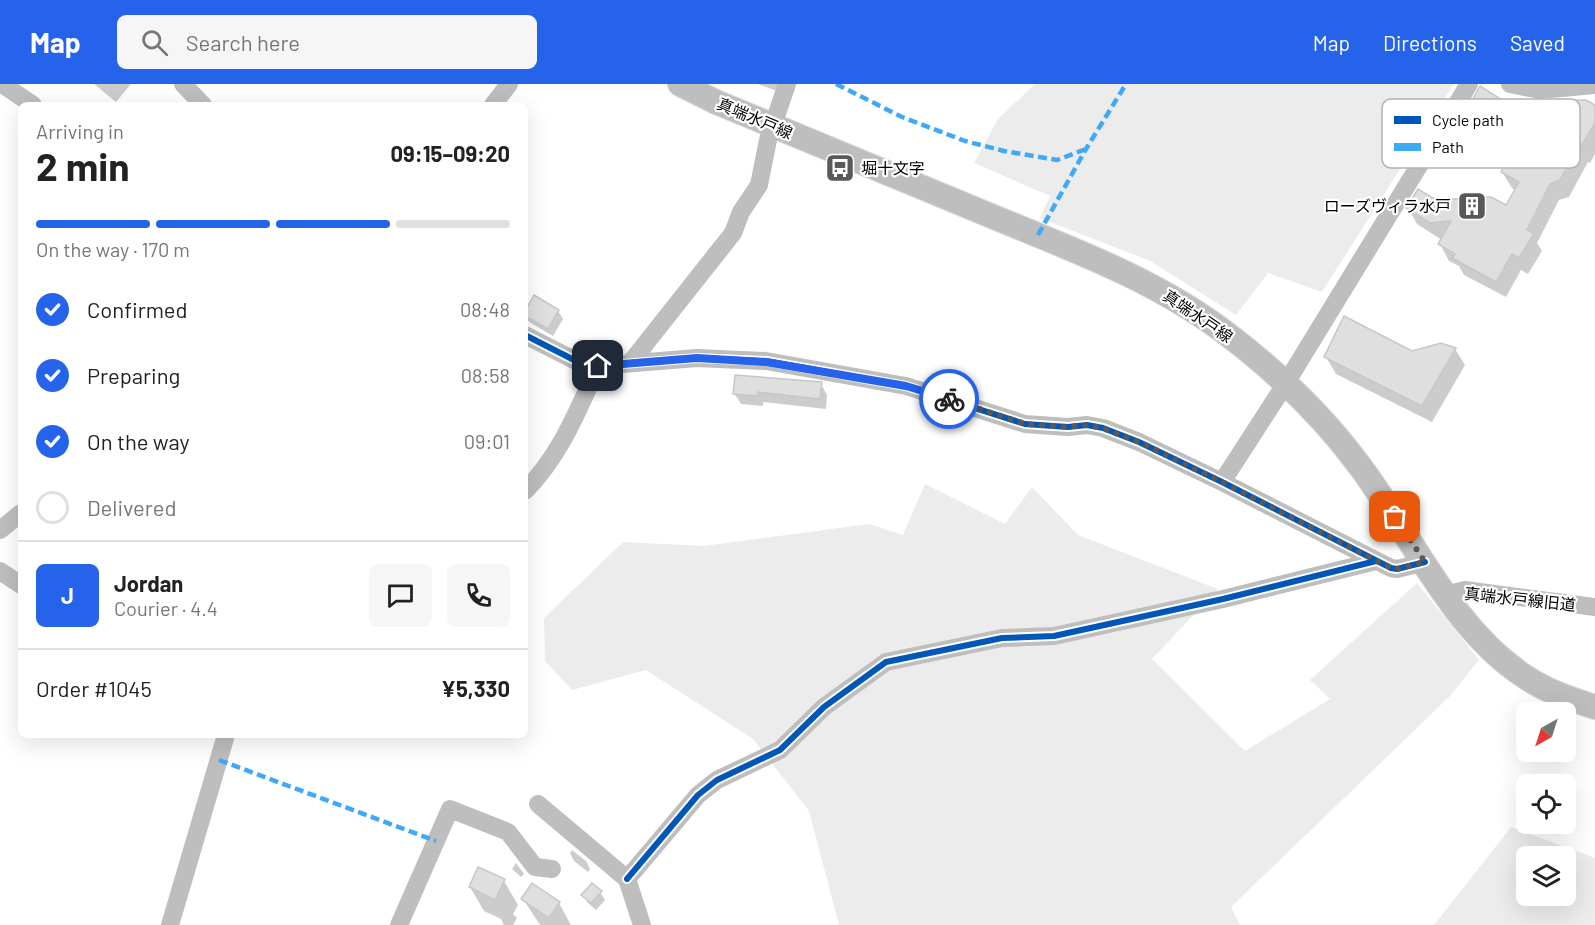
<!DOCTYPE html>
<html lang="en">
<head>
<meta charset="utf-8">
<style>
	:root { --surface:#fff; --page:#f6f6f6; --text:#222; --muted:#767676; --line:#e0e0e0; --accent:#2563eb }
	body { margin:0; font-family:Barlow,"Noto Sans JP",sans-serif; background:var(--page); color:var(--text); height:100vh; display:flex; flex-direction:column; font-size:22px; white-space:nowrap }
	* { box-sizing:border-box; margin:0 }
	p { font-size:20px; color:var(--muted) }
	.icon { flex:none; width:33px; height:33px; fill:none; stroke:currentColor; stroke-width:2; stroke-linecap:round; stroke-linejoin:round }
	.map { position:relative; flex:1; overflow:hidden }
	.details { position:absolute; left:18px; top:18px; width:510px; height:636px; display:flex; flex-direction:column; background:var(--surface); border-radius:9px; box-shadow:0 6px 24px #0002 }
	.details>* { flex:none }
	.needle { width:39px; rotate:219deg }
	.buttons { position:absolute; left:1516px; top:618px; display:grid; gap:12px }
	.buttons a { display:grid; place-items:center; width:60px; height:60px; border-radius:9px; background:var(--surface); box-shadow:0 6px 24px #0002; font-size:30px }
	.pin { position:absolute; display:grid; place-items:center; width:51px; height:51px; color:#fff; margin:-26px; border-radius:12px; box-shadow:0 3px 9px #0006 }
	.courier { position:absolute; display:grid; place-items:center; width:60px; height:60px; margin:-30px; border:4px solid #2563eb; border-radius:50%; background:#fff; color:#222; box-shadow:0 2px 8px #0007 }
	.headline em { font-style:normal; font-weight:700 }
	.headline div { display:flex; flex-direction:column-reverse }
	.headline { display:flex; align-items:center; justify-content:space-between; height:102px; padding:0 18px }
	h1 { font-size:39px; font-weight:700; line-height:45px }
	.bar { display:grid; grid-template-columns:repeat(4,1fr); gap:9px 6px; align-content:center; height:72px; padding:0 18px }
	.bar i { height:8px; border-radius:4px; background:var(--line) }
	.bar .active { background:var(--accent) }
	.bar p { grid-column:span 4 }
	.line { display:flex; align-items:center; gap:15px; padding:0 18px; border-top:2px solid var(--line) }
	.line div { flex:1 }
	.round { display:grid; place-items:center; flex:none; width:63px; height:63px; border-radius:9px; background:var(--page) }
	ol { padding:0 18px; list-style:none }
	li { display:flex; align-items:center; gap:18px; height:66px }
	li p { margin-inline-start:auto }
	li .icon { padding:6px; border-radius:50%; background:var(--accent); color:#fff; stroke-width:4 }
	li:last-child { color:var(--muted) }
	li i { width:33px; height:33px; border:3px solid var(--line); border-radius:50% }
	header { display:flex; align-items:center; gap:36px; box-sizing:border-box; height:84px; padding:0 30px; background:var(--accent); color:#fff }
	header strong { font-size:28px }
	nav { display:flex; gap:33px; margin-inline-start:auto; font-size:21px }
	.search { width:420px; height:54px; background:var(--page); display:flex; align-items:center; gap:15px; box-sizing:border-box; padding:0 21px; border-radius:9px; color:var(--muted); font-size:22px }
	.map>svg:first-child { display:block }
</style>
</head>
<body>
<header>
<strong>Map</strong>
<div class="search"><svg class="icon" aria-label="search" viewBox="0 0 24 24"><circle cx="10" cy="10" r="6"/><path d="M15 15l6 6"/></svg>Search here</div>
<nav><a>Map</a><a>Directions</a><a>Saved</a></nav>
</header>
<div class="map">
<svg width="1595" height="841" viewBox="0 0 1595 841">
	<rect width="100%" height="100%" fill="#fff"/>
	<path fill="#ececec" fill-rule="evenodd" d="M1035 0H1454L1322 208 1268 189 1236 231 1150 177 1040 134 1050 112 974 79 998 35Z
		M925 400 1005 440 1032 403 1078 451 1218 505 1152 575 1245 667 1330 615 1310 596 1417 499 1479 576 1449 613 1231 823 1240 841H839L809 727 753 655 646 586 572 606 545 577 544 534 623 458 704 462 869 440 903 451Z
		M1511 743 1595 774V841H1434ZM1527 772H1566V812H1527Z"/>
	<path fill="#0003" d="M94 0H131L116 18Z
		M758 0H787L783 9Z
		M1505 19 1595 23V70L1590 79 1588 78 1569 113 1559 116 1537 159 1542 167 1528 190 1521 186 1506 213 1464 191 1459 182 1449 177 1440 160 1442 156 1417 140 1408 124 1436 117 1507 123 1516 107 1512 104 1502 88 1519 57H1508L1480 39 1470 22Z
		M558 227 563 235 553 252 529 238 525 232V230Z
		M1455 265 1465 281 1432 338 1336 290 1326 273Z
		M821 300 827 311 826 325 763 318V322L741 320 734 309Z
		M572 766 586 777 590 785 588 788 574 777 570 769Z
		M516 779 524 790 521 793 512 785Z
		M504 797 518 821 513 830 517 834 513 841H504L501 835 484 827 470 803Z
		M600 808 605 816 596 826 588 819 583 811Z
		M523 815 559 819 571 841H540Z"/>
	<path fill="#dfdfdf" stroke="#c7c7c7" stroke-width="1.5" d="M1480 2 1505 18 1586 16 1595 21V39L1580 64 1578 63 1560 96 1550 100 1527 146 1534 150 1519 174 1512 170 1496 198 1452 174 1455 170 1438 160 1451 137 1430 139 1406 124 1418 105 1436 116 1491 113 1506 121 1519 98 1501 88 1527 40 1498 41 1469 22Z
		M534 211 559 226 548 245 525 232V227Z
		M1344 232 1412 267 1441 259 1456 264 1422 322 1324 273Z
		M735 291 822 298 820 315 758 308V312L733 310Z
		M478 783 505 795 495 816 469 803Z
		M532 799 560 818 549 834 521 815Z
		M592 799 602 807 591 819 581 811Z"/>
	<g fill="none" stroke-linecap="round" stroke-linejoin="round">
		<g stroke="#dbdbdb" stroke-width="26">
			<path id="major" d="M680 0 716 18C811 57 906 96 1001 136 1079 168 1159 198 1227 250 1277 288 1322 331 1359 381 1412 451 1450 543 1524 592 1546 607 1570 615 1595 623"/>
		</g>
		<path stroke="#bebebe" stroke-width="18" d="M2 0 33 21
			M183 0 203 21
			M1510 0 1540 6 1595 1
			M493 21 509 0
			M525 251 576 277 598 282 697 274 766 277 906 302 1025 340 1068 343 1087 341 1103 344 1139 358 1222 398 1391 484 1397 485 1425 478
			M631 278 733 149 741 128 759 101 768 56 787 0
			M1222 398 1286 299 1469 0
			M525 407C561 370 577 328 598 282
			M0 446 21 429
			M0 487 21 501
			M1445 511 1465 506 1595 523
			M538 720 627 795 642 841
			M627 795 698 711 717 696 780 666 824 623 886 578 1002 554 1054 552 1223 515 1376 477
			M170 841 226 651
			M399 841 450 725 508 748 535 783 552 785"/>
		<use href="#major" stroke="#bebebe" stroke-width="24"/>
		<path stroke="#3fa9f5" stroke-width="4.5" stroke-dasharray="9 4.5" stroke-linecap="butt" d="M836 0 902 33 965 57 1004 67 1057 76 1086 65
			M1038 151 1086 65 1126 0
			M219 676 436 757"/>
		<g stroke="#fff" stroke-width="10">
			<path id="cycleway" d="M525 251 576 277 598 282 697 274 766 277 906 302 1025 340 1068 343 1087 341 1103 344 1139 358 1222 398 1391 484 1397 485 1425 478
				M627 795 698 711 717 696 780 666 824 623 886 578 1002 554 1054 552 1223 515 1376 477"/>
		</g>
		<use href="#cycleway" stroke="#0057b8" stroke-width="6"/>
	</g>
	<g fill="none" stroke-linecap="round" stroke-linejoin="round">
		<path stroke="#595959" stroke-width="6" stroke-dasharray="0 10.8" d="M949 315 1025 340 1068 343 1087 341 1102 344 1139 358 1222 398 1391 484 1397 485 1425 478 1395 433"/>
		<path stroke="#2563eb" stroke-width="8" d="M598 282 697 274 766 278 906 302 949 315"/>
	</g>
	<defs>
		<g id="bus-square" transform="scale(1.5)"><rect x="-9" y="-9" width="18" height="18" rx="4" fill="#595959" stroke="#fff"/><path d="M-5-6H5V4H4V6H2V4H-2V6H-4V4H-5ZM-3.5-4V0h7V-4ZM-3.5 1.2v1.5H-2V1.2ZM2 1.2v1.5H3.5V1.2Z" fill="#fff"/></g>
		<g id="building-square" transform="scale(1.5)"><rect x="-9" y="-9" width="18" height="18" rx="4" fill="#595959" stroke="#fff"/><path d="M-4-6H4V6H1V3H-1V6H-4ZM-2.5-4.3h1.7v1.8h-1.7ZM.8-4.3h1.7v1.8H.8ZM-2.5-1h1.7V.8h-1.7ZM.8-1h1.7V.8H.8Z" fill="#fff"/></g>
	</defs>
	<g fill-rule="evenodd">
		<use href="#bus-square" x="840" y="84"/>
		<use href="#building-square" x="1472" y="122"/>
	</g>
	<g text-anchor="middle" stroke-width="4.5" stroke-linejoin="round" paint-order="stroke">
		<g font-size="16" fill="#000" stroke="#fff">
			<text transform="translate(755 34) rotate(23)" y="6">真端水戸線</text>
			<text transform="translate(1198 232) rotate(34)" y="6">真端水戸線</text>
			<text transform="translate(1520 515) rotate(6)" y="6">真端水戸線旧道</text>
		</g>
		<g font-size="16" fill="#000" stroke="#fff" text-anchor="start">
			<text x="861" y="90">堀十文字</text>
			<text x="1451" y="128" text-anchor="end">ローズヴィラ水戸</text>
		</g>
	</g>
	<rect x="1382" y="15" width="198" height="69" rx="9" fill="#fff" stroke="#b2b2b2" stroke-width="1.5"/>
	<rect x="1394" y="32" width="27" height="8" fill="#0057b8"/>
	<rect x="1394" y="59" width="27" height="8" fill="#3fa9f5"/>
	<g font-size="16" fill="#000">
		<text x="1432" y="42">Cycle path</text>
		<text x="1432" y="69">Path</text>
	</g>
</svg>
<div class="buttons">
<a><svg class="needle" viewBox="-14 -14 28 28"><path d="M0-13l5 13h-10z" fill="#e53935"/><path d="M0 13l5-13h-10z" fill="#767676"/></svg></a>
<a><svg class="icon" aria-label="locate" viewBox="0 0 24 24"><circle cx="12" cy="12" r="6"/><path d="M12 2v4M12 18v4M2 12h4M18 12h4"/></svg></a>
<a><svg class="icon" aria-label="layers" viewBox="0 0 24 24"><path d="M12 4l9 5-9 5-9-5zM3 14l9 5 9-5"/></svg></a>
</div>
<div class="pin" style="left:1395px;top:433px;background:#ea580c"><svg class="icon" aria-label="bag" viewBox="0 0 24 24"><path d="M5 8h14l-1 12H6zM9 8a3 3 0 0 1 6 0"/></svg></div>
<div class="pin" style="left:598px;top:282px;background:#1f2937"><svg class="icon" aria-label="home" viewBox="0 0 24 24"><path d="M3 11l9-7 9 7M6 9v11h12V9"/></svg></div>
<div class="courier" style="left:949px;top:315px"><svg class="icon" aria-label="bike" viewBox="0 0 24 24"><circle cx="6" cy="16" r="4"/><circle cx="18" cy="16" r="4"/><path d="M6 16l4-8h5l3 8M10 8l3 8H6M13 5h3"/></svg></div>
<section class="details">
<div class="headline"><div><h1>2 min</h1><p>Arriving in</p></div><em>09:15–09:20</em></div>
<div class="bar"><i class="active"></i><i class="active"></i><i class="active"></i><i></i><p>On the way · 170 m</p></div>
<ol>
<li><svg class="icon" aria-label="check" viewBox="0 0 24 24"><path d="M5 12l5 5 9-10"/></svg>Confirmed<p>08:48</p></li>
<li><svg class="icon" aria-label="check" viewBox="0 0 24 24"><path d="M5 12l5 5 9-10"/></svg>Preparing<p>08:58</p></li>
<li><svg class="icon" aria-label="check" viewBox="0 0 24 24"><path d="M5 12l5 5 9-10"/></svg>On the way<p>09:01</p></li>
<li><i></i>Delivered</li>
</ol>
<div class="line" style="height:108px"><b class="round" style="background:var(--accent);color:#fff">J</b><div><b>Jordan</b><p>Courier · 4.4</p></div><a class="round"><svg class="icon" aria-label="chat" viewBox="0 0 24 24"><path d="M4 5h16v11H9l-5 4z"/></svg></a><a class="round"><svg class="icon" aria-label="phone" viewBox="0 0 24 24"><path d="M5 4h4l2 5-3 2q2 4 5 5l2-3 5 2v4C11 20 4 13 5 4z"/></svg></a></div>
<div class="line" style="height:78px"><div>Order #1045</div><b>¥5,330</b></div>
</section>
</div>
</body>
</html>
